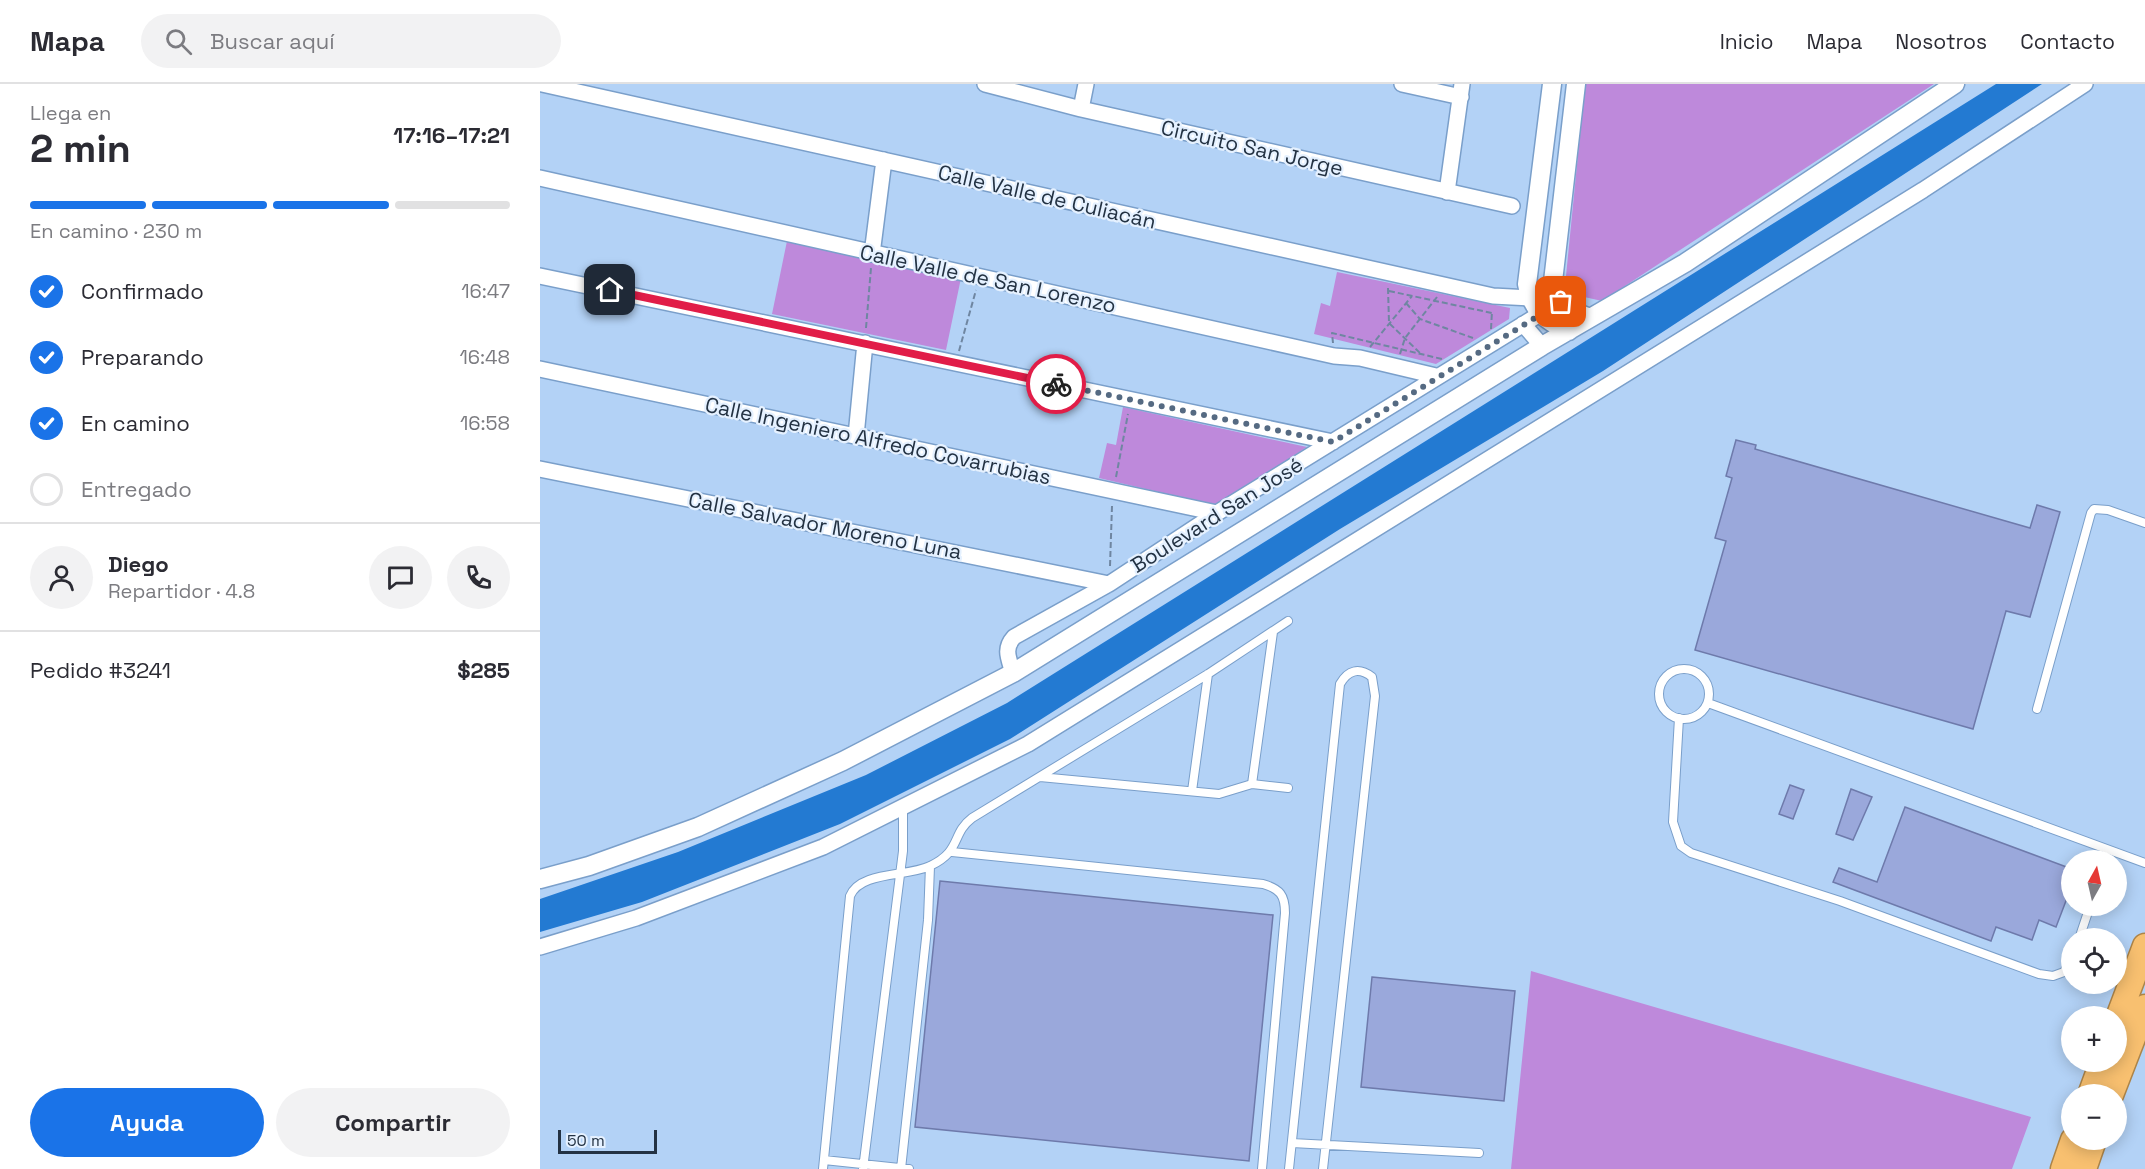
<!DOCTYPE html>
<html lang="es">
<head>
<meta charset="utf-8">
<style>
	:root { --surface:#fff; --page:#f2f2f3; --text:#2b2b33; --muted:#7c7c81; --line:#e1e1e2; --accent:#1a73e8 }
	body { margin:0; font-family:"Space Grotesk",sans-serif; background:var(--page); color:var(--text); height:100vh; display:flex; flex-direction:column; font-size:22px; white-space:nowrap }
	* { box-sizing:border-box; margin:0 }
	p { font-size:20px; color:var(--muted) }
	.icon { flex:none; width:33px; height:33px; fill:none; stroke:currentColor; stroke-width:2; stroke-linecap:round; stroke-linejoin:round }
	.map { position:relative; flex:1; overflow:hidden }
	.side { display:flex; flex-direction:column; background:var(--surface); width:540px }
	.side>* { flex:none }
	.needle { width:39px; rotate:8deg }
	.fabs { position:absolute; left:1521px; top:766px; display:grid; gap:12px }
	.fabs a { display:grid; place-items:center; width:66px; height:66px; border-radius:50%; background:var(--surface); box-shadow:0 3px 15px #0003; font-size:30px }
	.scale { position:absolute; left:18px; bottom:15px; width:99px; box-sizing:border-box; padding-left:6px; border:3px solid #233243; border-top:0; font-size:16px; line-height:21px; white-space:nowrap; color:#233243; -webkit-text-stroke:4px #e5f1ff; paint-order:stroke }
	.pin { position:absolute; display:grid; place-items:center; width:51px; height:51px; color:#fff; margin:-26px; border-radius:12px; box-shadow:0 3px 9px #0006 }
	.courier { position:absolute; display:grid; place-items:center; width:60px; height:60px; margin:-30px; border:4px solid #e11d48; border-radius:50%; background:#fff; color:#222; box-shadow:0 2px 8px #0007 }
	.head em { font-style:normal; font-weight:600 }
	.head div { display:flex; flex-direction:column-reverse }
	.head { display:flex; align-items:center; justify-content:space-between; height:102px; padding:0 30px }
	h1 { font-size:39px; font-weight:600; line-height:45px }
	.bar { display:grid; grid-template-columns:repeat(4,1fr); gap:9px 6px; align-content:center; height:72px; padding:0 30px }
	.bar i { height:8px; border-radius:4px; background:var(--line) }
	.bar .current { background:var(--accent) }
	.bar p { grid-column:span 4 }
	.line { display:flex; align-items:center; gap:15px; padding:0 30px; border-top:2px solid var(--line) }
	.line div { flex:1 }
	.round { display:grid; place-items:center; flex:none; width:63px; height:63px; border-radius:32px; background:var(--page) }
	ol { padding:0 30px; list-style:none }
	li { display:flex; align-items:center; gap:18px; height:66px }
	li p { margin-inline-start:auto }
	li .icon { padding:6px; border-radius:50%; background:var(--accent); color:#fff; stroke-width:4 }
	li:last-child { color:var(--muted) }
	li i { width:33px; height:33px; border:3px solid var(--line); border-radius:50% }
	.cta { display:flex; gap:12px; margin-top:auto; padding:12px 30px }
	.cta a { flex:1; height:69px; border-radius:36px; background:var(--accent); color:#fff; font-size:24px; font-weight:600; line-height:69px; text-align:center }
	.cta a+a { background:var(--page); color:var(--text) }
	header { display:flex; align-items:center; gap:36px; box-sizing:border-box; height:84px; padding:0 30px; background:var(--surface); border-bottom:2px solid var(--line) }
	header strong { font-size:28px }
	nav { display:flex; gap:33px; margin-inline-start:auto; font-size:21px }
	.search { width:420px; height:54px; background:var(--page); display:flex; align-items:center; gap:15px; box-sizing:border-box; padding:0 21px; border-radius:33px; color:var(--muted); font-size:22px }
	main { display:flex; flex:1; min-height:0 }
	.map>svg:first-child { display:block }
</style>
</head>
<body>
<header>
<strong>Mapa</strong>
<div class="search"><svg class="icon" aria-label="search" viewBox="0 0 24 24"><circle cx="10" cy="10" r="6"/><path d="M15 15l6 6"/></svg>Buscar aquí</div>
<nav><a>Inicio</a><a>Mapa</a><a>Nosotros</a><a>Contacto</a></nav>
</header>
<main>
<section class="side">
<div class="head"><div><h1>2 min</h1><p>Llega en</p></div><em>17:16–17:21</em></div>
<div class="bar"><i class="current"></i><i class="current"></i><i class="current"></i><i></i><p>En camino · 230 m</p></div>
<ol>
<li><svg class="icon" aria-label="check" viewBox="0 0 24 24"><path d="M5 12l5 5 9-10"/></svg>Confirmado<p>16:47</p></li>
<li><svg class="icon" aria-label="check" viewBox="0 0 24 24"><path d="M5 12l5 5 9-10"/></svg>Preparando<p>16:48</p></li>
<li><svg class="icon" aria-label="check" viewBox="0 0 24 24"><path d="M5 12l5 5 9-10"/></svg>En camino<p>16:58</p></li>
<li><i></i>Entregado</li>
</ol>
<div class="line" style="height:108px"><a class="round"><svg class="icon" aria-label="person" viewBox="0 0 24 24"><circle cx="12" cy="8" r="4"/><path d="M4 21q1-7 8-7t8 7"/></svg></a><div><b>Diego</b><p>Repartidor · 4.8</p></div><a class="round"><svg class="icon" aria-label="chat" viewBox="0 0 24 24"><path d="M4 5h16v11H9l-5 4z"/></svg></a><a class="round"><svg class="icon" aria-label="phone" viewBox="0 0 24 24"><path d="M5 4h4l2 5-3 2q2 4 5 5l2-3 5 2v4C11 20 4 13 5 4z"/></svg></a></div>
<div class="line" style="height:78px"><div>Pedido #3241</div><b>$285</b></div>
<div class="cta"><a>Ayuda</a><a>Compartir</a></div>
</section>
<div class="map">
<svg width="1605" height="1085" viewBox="0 0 1605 1085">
	<rect width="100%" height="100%" fill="#b3d2f6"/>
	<path fill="#be89db" d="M1045 0H1394L1062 217 1031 210 1026 192Z
		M247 157 421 194 406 266 232 230Z
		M797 188 970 224 969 235 896 280 774 250 781 219 790 222Z
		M583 323 767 363 678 422 559 394 567 359 576 361Z
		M991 887 1491 1033 1472 1085H971Z"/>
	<path fill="#237ad2" d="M1456 0H1502L1063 287 800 445 470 655 300 740 102 818 0 848V815L138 768 326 691 467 619Z"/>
	<path fill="#9aa8db" stroke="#6e7aab" stroke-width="1.5" d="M1196 356 1216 361 1215 365 1490 444 1497 421 1520 428 1490 533 1466 527 1433 645 1155 566 1186 457 1175 454 1192 394 1186 392Z
		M1250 701 1264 706 1253 735 1239 730Z
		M1311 705 1332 713 1313 756 1296 750Z
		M1365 723 1532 785V801L1516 843 1499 836 1492 856 1456 843 1451 857 1293 798 1299 784 1337 798Z
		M400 797 733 831 709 1077 375 1043Z
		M832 893 975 907 964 1017 821 1003Z"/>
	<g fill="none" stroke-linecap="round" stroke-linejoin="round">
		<g stroke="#7a9fca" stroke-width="10">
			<path id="service" d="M1119 610a25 25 0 1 1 50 0a25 25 0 1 1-50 0Z
				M1168 619 1605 779
				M1497 625 1551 429 1554 425 1568 426 1605 439
				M1139 634 1133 738 1141 762 1151 769 1300 817 1499 890 1513 892 1524 888 1532 873
				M500 693 679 710 712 700 748 704
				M712 700 733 548
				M652 707 668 590
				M412 768 723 800C740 805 745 811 745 829L722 1085
				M1539 855 1550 822
				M752 1059 939 1069
				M284 1076 369 1085
				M283 1085 310 812C320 787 367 793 390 782 422 767 411 750 432 734L668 590 748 537
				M323 1085 363 767V725
				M361 1085 388 836 390 782
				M749 1085 800 600C808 586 819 583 832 593L835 612 783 1085"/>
		</g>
		<g stroke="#7a9fca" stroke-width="18">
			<path id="minor" d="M2 0 953 212 990 214 1012 206
				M445 0 541 25 972 122
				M862 0 921 13
				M541 25 546 0
				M0 94 794 272 820 274 896 292
				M907 108 922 0
				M332 170 344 76
				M0 192 793 358
				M983 240 1002 262
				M0 285 677 429
				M316 352 325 259
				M0 385 569 500
				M473 589C469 575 463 565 474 553L569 500 677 429 1021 217
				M0 863 96 834 283 763 488 660 1383 106 1545 0"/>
		</g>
		<g stroke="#7a9fca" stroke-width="21">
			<path id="tertiary" d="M1012 0 987 200C992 226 1005 237 1029 247
				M1036 0 1012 206C1021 221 1034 228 1050 234
				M0 795 49 782 158 743 303 677 473 589 1002 262 1145 179 1415 0"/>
		</g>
		<g stroke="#ac8449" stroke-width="27">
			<path id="trunk" d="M1576 939 1605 862
				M1550 1011 1562 978
				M1571 1011 1605 923
				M1523 1085 1533 1056
				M1544 1085 1554 1056"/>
		</g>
		<path stroke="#6f86a1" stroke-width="2" stroke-dasharray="6 3" stroke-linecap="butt" d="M848 204 849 239 880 269
			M849 207 952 229
			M866 219 880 235 933 254
			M326 244 331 184
			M951 245 952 227
			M793 259 792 249 902 275
			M830 263 872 212
			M419 267 436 206
			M860 270 865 254 897 213
			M576 393 588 330
			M570 482 572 422"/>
		<use href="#service" stroke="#fff" stroke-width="8"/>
		<use href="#minor" stroke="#fff" stroke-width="15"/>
		<use href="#tertiary" stroke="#fff" stroke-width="18"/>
		<use href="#trunk" stroke="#f8c070" stroke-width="24"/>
	</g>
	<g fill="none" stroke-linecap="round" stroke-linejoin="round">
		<path stroke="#556a82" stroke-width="6" stroke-dasharray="0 10.8" d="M516 300 793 358 1021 218"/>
		<path stroke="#e11d48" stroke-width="8" d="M70 206 516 300"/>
	</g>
	<g text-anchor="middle" stroke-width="4.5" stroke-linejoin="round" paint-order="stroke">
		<g font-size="21" fill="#233243" stroke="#e5f1ff">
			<text transform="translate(712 64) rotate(13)" y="7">Circuito San Jorge</text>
			<text transform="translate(507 113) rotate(13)" y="7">Calle Valle de Culiacán</text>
			<text transform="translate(448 195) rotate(12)" y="7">Calle Valle de San Lorenzo</text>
			<text transform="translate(338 357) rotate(12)" y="7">Calle Ingeniero Alfredo Covarrubias</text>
			<text transform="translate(677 431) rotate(-32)" y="7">Boulevard San José</text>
			<text transform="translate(285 442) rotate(11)" y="7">Calle Salvador Moreno Luna</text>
		</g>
	</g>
</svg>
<div class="fabs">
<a><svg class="needle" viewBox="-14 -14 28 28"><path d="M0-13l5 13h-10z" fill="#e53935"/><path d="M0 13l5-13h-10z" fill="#7c7c81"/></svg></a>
<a><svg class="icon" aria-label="locate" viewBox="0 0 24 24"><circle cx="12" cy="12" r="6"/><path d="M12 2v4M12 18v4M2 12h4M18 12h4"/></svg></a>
<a>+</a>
<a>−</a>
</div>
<div class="scale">50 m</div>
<div class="pin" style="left:1021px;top:218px;background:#ea580c"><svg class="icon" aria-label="bag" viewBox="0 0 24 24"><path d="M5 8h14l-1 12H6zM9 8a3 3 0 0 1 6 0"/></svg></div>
<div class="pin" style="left:70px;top:206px;background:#1f2937"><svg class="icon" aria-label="home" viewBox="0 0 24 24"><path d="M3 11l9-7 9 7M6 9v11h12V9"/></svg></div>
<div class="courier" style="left:516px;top:300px"><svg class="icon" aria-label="bike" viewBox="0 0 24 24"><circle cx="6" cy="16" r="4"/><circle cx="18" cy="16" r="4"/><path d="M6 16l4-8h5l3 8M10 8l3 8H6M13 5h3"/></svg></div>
</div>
</main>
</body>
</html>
